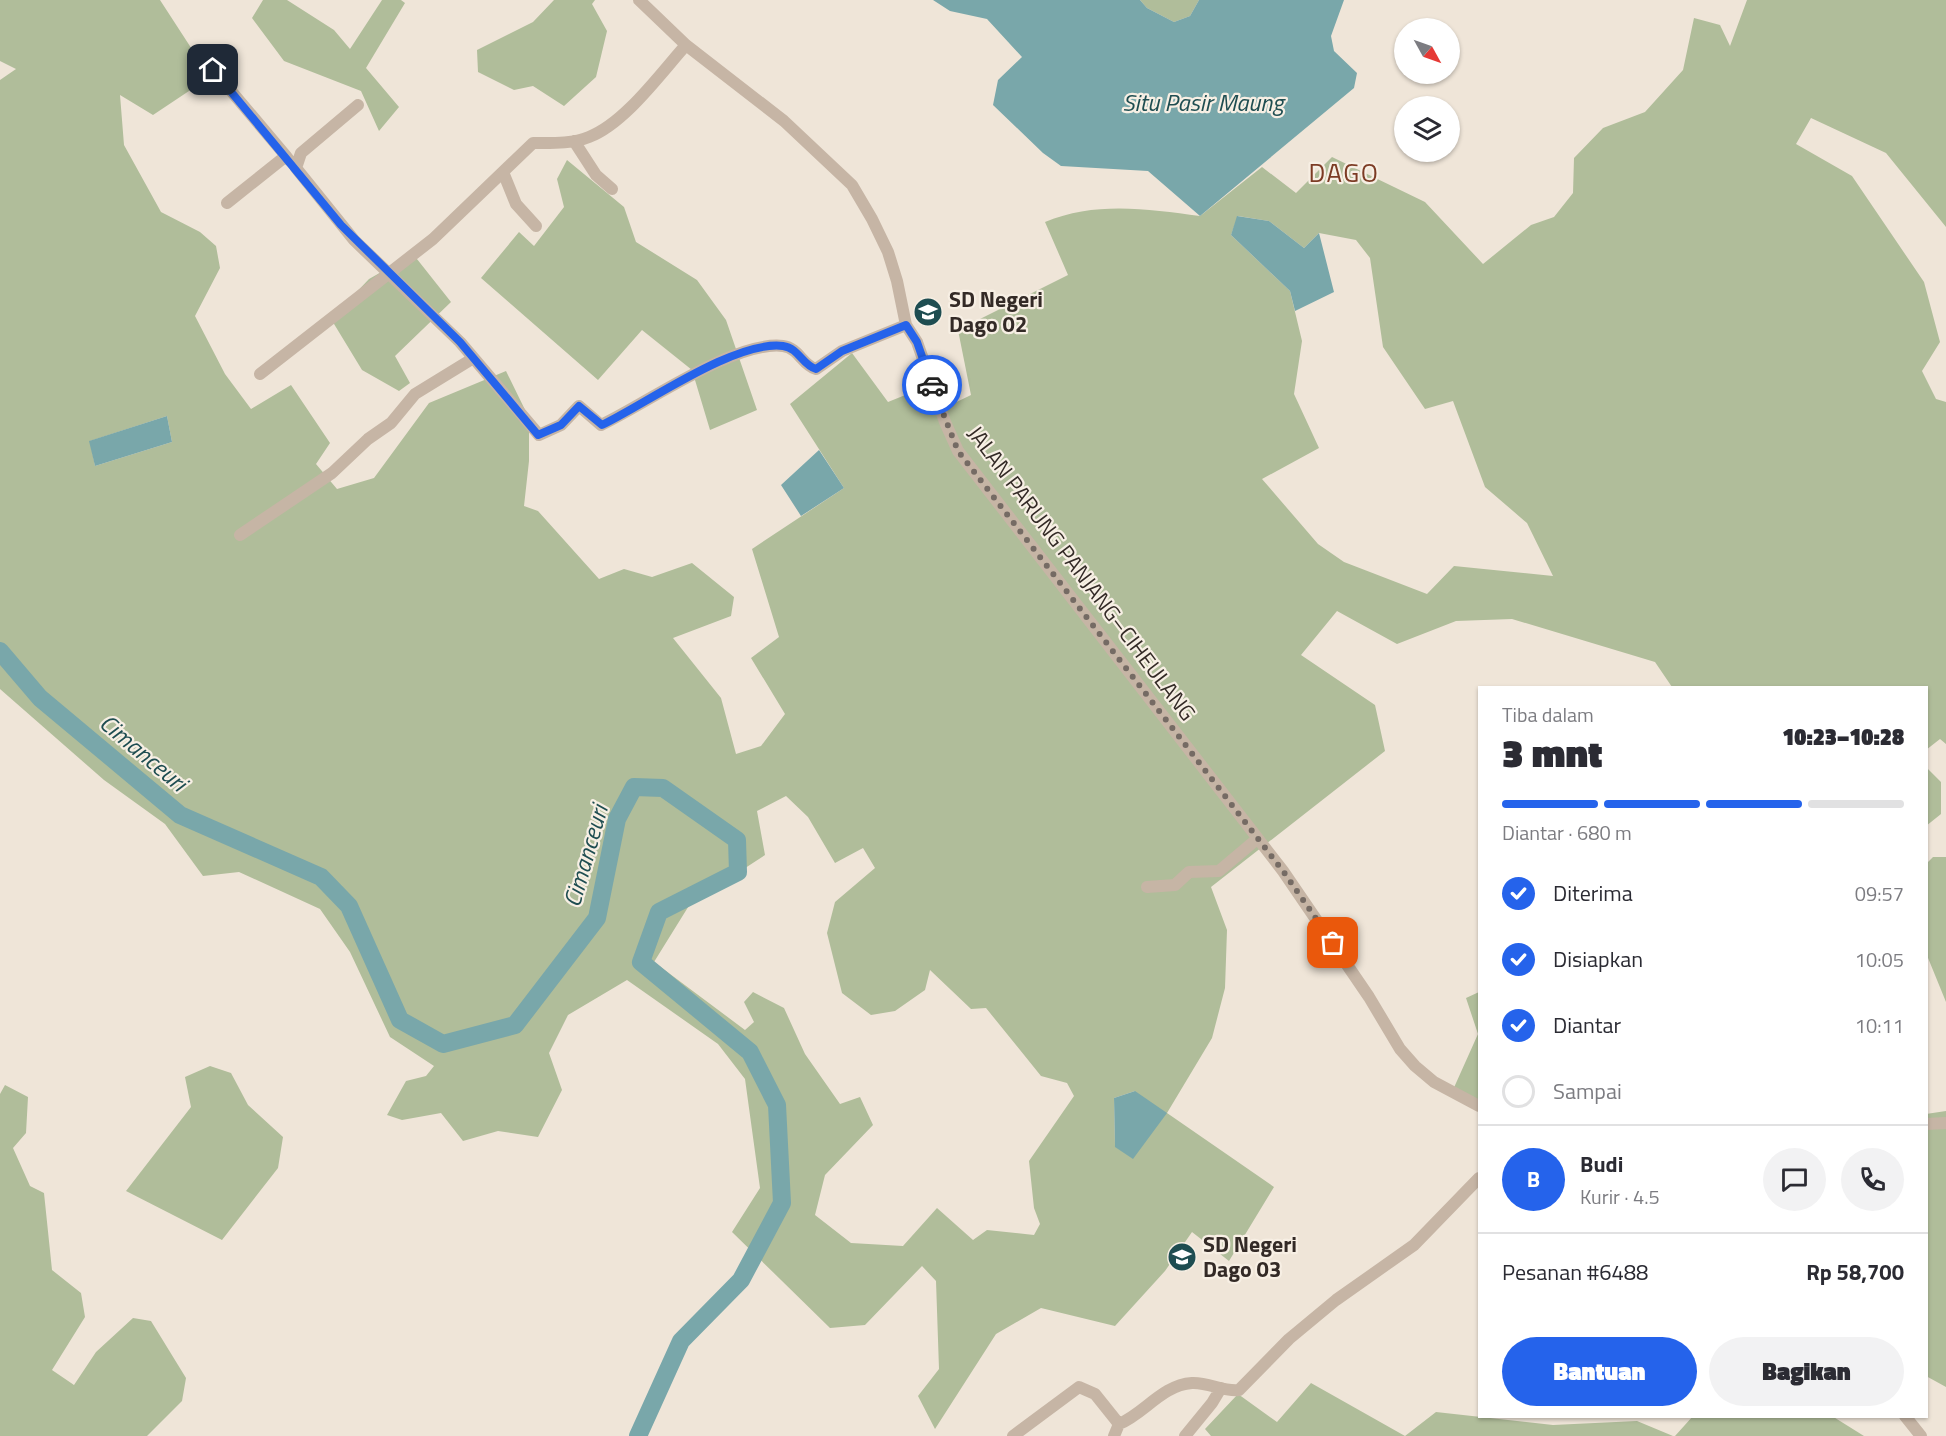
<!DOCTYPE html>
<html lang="id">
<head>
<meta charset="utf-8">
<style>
	:root { --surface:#fff; --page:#f2f2f3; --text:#2b2b33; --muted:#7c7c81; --line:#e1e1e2; --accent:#2563eb }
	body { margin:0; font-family:"Titillium Web",sans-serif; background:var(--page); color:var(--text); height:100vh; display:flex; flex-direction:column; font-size:22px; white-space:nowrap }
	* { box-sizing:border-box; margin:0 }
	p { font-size:20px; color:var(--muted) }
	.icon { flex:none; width:33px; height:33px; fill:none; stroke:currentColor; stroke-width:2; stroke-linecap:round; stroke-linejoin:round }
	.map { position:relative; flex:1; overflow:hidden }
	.side { position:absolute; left:1478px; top:686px; width:450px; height:732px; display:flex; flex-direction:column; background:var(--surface); border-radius:0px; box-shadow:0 2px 4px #0004 }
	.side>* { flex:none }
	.needle { width:39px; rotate:130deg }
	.buttons { position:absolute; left:1394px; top:18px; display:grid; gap:12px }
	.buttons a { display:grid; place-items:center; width:66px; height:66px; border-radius:50%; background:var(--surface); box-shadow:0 2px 4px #0004; font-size:30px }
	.pin { position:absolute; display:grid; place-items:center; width:51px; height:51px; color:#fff; margin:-26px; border-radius:12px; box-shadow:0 3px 9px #0006 }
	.courier { position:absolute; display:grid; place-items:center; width:60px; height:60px; margin:-30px; border:4px solid #2563eb; border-radius:50%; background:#fff; color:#222; box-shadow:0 2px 8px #0007 }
	.summary em { font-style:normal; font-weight:800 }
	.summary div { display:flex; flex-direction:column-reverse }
	.summary { display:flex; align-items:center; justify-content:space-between; height:102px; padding:0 24px }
	h1 { font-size:39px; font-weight:800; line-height:45px }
	.bar { display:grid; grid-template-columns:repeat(4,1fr); gap:9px 6px; align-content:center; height:72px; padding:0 24px }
	.bar i { height:8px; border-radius:4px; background:var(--line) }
	.bar .selected { background:var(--accent) }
	.bar p { grid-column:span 4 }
	.line { display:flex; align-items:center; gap:15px; padding:0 24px; border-top:2px solid var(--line) }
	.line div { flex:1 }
	.round { display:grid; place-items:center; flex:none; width:63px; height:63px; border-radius:32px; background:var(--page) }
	ol { padding:0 24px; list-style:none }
	li { display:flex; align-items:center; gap:18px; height:66px }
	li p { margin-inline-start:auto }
	li .icon { padding:6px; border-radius:50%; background:var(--accent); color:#fff; stroke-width:4 }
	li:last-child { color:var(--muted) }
	li i { width:33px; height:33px; border:3px solid var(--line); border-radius:50% }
	.cta { display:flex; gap:12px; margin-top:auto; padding:12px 24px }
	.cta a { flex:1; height:69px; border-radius:36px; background:var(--accent); color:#fff; font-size:24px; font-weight:800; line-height:69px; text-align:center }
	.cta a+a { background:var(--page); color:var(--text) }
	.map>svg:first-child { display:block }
</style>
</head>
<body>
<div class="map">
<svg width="1946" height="1436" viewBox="0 0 1946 1436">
	<rect width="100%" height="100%" fill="#efe5d8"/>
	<path fill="#b0bd9a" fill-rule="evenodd" d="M0 0H160L210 77 153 115 120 95 124 145 161 212 200 232 216 246 220 268 195 316 225 374 251 409 291 385 330 443 316 464 337 489 374 478 429 403 506 371 529 418V461L524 506 538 511 599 579 624 569 652 577 692 563 734 597 731 616 673 638 721 698 736 754 761 746 785 714 751 658 779 637 752 549 844 488 790 404 852 353 888 402 930 385 942 409 971 395 958 330 1068 275 1045 222C1095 201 1148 209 1200 216L1262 167 1296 193 1332 157 1425 202 1483 264 1531 225 1554 217 1573 193 1574 158 1603 128 1645 112 1683 70 1694 18 1720 25 1730 46 1747 0H1946V227L1886 153 1811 118 1796 144 1852 176 1924 282 1940 342 1922 371 1936 399 1946 402V744L1940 739 1926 750V687H1672L1655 662 1512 619 1456 621 1397 644 1337 611 1301 655 1375 705 1385 751 1211 887 1227 930 1225 988 1212 1038 1167 1113 1274 1187 1229 1261 1192 1232 1165 1271 1115 1326 1041 1308 996 1334 935 1429 918 1396 939 1369 936 1281 922 1266 865 1325 830 1328 732 1232 760 1188 745 1079 718 1044 627 980 568 1015 549 1053 562 1090 538 1137 498 1131 463 1141 441 1113 402 1120 387 1115 406 1081 426 1076 434 1066 390 1037 350 952 320 909 239 872 203 876 165 824 104 780 0 689V80L16 69 0 61ZM1238 216 1269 221 1304 248 1319 233 1356 240 1370 258 1383 347 1425 409 1453 401 1485 487 1527 523 1553 576 1454 566 1427 594 1344 562 1318 544 1262 479 1319 448 1294 394 1302 341 1290 291 1231 235ZM167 416 172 442 95 466 90 441ZM786 796 808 817 835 863 863 848 875 868 835 902 827 933 842 993 871 1015 895 1011 925 990 930 970 971 1009 986 1008 1041 1076 1067 1083 1074 1096 1029 1161 1034 1208 1040 1224 1034 1235 987 1230 973 1240 937 1208 903 1246 851 1243 815 1215 825 1175 873 1125 860 1097 840 1104 805 1054 784 1008 753 992 744 1002 754 1022 745 1030 654 962 690 904 765 855 757 811ZM1135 1091 1115 1146 1114 1098Z
		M263 0H287L334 30 350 49 382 0H401L405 3 366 68 399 107 379 131 361 91 284 61 252 18Z
		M554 0H595L592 4 607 31 596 77 564 106 533 86 514 90 478 72 477 50 533 22Z
		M1140 0H1199L1190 16 1174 22 1147 8Z
		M567 160 624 207 636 242 697 280 726 320 757 410 710 430 692 370 642 330 598 380 481 278 519 232 534 246 564 207 557 179Z
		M413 254 451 302 395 356 410 383 399 391 362 370 331 319 369 279Z
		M1926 767 1941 782V814L1926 826Z
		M1933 857H1946V1002L1926 953V864Z
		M1479 992V1103L1452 1092 1478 1034 1466 998Z
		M210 1066 231 1073 248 1105 283 1137 278 1168 222 1240 126 1191 191 1107 185 1077Z
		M5 1085 28 1097 26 1133 13 1148 30 1186 44 1193 52 1270 81 1293 85 1317 52 1370 74 1385 96 1352 133 1318 151 1321 186 1378 182 1401 147 1436H0V1094Z
		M1946 1111V1387L1926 1376V1114Z
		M1311 1383 1405 1436H1211L1205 1429 1238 1394 1277 1422Z
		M1436 1412 1553 1425 1637 1421 1673 1436H1405Z
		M1693 1416H1832L1864 1436H1675Z"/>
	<path fill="#79a7aa" d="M933 0H1140L1147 8 1174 22 1190 16 1199 0H1344L1331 36 1334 51 1357 73 1354 88 1200 216 1148 171 1061 166 1043 153 993 105 998 80 1022 57 987 19 950 11Z
		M1237 216 1269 221 1304 248 1319 233 1334 292 1295 311 1290 291 1231 235Z
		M167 416 172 442 95 466 89 441Z
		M819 450 844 488 801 516 781 485Z
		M1135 1091 1167 1113 1133 1159 1115 1147 1114 1098Z"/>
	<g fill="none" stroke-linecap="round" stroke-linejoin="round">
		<path stroke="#79a7aa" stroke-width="18" d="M0 651 40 698 180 815 321 877 349 906 400 1020 443 1044 515 1025 597 918 617 819 634 787 663 788 737 840 738 872 659 912 641 962 750 1052 777 1105 782 1203 741 1280 681 1341 638 1436"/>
		<path stroke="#c6b5a5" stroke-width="12" d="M639 0 686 45 784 121 852 185 872 219 888 252 897 281 906 325 917 342 945 422 958 451 1283 871 1369 997 1400 1049 1415 1066 1434 1082 1479 1106
			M199 53 286 156
			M358 105 301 153 296 168 354 240 460 342 539 435 561 425 579 406 601 425C646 404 735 340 783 346 799 348 802 365 816 369L842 351 906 325
			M574 141 596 175 612 189
			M503 172 516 204 536 226
			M227 203 286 156 289 160
			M260 374 433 239 533 143C551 143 572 144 589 137 625 123 660 74 686 45
			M240 535 332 473 368 439 391 423 415 394 472 359
			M1147 887 1175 885 1189 872 1219 871 1257 839
			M1926 1124 1946 1123
			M1905 1416 1921 1436
			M1013 1436 1079 1387 1095 1394 1119 1424C1144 1414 1162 1385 1192 1383 1208 1382 1224 1392 1239 1390L1289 1339 1336 1300 1414 1245 1479 1178
			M1114 1436 1119 1424
			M1185 1436 1212 1403 1221 1388"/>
	</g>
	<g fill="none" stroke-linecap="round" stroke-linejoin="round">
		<path stroke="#756b64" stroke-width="6" stroke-dasharray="0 10.8" d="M932 385 958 451 1283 871 1333 943"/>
		<path stroke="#2563eb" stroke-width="8" d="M213 70 341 225 460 342 538 435 561 425 579 406 602 425C646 404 735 340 783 346 799 348 802 365 816 369L842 351 906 325 917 342 932 385"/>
	</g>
	<defs>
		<g id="school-disc" transform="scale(1.5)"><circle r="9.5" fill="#1e4d51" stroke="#f7efe4"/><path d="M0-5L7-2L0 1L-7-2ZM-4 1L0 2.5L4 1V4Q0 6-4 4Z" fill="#fff"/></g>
	</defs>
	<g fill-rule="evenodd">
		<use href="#school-disc" x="928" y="312"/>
		<use href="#school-disc" x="1182" y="1257"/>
	</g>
	<g text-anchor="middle" stroke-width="4.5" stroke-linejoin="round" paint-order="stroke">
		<g font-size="22" font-weight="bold" fill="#332a26" stroke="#f7efe4" text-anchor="start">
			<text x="949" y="307">SD Negeri<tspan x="949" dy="25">Dago 02</tspan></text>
			<text x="1203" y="1252">SD Negeri<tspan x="1203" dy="25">Dago 03</tspan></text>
		</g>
		<g font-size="22" fill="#332a26" stroke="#f7efe4">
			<text transform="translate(1082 573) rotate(53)" y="8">JALAN PARUNG PANJANG–CIHEULANG</text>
		</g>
		<g font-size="24" font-style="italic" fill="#1e4d51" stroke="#f7efe4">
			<text x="1203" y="111">Situ Pasir Maung</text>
			<text transform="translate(143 753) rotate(40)" y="8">Cimanceuri</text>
			<text transform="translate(586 856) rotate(-74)" y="8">Cimanceuri</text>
		</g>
		<g font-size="26" letter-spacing="1.5" fill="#7c3b24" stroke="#f7efe4">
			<text x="1344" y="182">DAGO</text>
		</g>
	</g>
</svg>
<div class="buttons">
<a><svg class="needle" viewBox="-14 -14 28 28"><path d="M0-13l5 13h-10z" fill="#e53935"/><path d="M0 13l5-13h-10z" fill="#7c7c81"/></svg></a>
<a><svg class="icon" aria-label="layers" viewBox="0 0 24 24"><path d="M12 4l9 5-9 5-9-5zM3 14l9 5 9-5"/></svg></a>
</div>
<div class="pin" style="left:1333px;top:943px;background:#ea580c"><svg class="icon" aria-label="bag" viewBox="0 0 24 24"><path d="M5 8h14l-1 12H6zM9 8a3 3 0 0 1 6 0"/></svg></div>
<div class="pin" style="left:213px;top:70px;background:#1f2937"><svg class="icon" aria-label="home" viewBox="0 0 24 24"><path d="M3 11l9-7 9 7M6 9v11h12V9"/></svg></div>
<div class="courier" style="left:932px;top:385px"><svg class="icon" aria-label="car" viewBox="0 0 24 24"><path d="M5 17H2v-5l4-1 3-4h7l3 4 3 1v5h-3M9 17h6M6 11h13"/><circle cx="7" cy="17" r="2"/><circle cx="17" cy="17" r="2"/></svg></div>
<section class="side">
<div class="summary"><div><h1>3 mnt</h1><p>Tiba dalam</p></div><em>10:23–10:28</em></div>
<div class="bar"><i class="selected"></i><i class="selected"></i><i class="selected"></i><i></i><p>Diantar · 680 m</p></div>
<ol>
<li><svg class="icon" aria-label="check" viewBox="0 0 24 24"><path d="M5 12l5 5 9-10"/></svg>Diterima<p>09:57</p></li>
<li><svg class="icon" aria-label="check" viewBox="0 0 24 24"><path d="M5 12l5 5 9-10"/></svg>Disiapkan<p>10:05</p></li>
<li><svg class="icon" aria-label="check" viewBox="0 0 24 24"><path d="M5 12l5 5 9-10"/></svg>Diantar<p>10:11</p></li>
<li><i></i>Sampai</li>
</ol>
<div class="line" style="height:108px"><b class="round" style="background:var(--accent);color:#fff">B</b><div><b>Budi</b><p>Kurir · 4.5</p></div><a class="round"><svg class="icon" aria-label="chat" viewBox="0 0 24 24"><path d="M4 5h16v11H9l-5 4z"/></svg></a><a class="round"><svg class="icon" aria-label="phone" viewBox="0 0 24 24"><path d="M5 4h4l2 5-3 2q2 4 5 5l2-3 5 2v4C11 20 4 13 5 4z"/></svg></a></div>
<div class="line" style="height:78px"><div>Pesanan #6488</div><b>Rp 58,700</b></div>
<div class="cta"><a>Bantuan</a><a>Bagikan</a></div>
</section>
</div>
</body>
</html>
